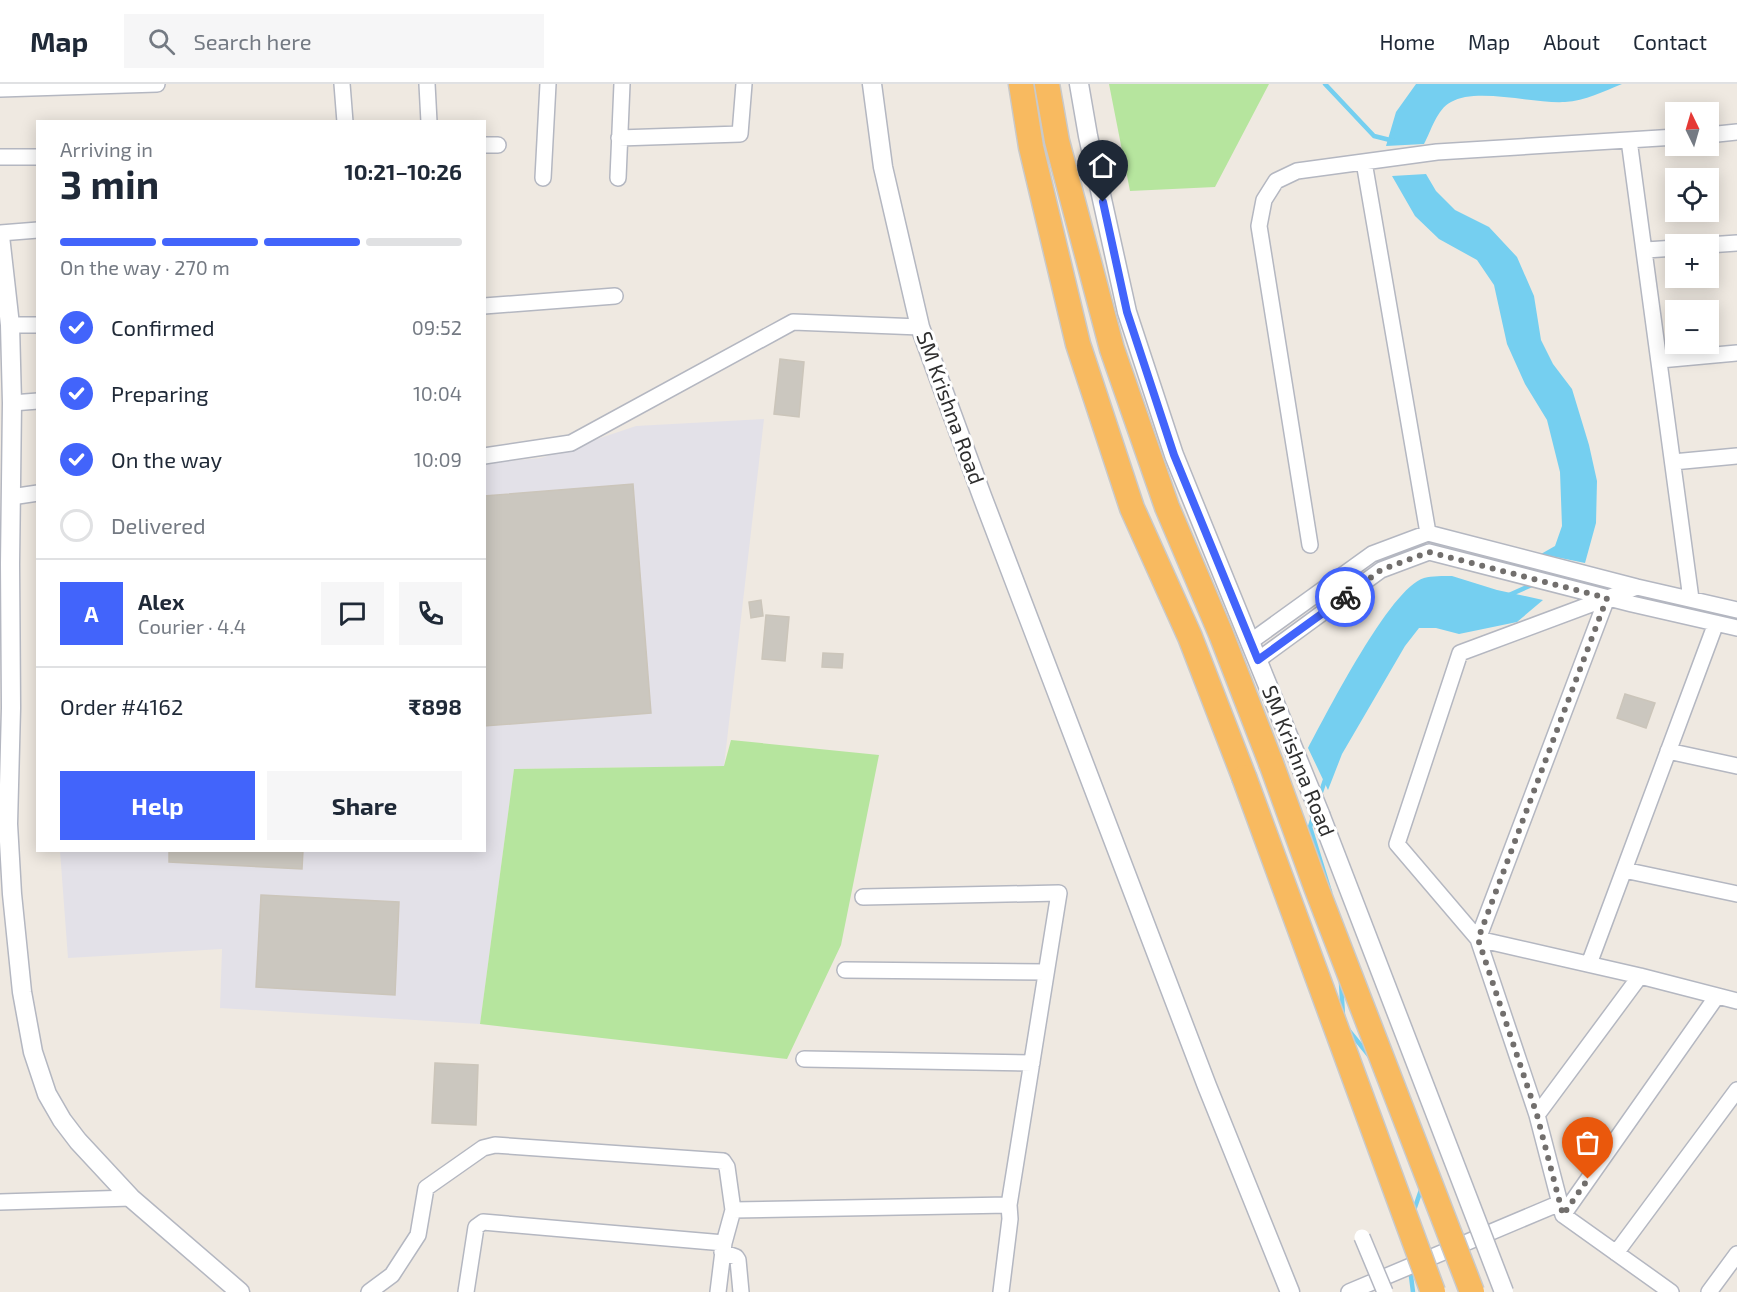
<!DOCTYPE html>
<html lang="en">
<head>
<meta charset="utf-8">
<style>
	:root { --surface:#fff; --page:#f6f6f7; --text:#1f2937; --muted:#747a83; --line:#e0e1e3; --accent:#4264fb }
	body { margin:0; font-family:"Exo 2",sans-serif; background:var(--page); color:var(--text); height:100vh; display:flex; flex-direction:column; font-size:22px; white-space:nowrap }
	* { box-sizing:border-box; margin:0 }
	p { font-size:20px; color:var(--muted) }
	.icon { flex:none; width:33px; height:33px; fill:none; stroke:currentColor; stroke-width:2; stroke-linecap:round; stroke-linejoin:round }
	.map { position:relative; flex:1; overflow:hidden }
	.details { position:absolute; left:36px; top:36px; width:450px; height:732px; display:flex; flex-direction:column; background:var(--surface); border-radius:0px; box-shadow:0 3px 15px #0003 }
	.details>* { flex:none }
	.needle { width:39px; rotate:355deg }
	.buttons { position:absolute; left:1665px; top:18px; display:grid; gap:12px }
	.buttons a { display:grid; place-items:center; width:54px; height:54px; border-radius:0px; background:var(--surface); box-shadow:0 3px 15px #0003; font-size:30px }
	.pin { position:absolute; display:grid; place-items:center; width:51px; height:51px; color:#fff; margin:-62px -26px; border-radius:50% 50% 50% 0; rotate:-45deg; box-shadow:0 0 6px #0007 }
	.pin .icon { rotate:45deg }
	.courier { position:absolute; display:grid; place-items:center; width:60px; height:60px; margin:-30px; border:4px solid #4264fb; border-radius:50%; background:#fff; color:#222; box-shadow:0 2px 8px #0007 }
	.headline em { font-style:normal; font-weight:700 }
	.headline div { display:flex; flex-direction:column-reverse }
	.headline { display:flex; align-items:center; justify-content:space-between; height:102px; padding:0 24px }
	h1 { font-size:39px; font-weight:700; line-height:45px }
	.bar { display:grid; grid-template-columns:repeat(4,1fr); gap:9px 6px; align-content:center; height:72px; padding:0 24px }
	.bar i { height:8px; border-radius:4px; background:var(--line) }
	.bar .current { background:var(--accent) }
	.bar p { grid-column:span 4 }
	.line { display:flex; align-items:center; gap:15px; padding:0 24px; border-top:2px solid var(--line) }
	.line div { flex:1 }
	.round { display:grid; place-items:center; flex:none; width:63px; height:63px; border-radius:0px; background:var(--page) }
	ol { padding:0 24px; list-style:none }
	li { display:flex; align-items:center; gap:18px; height:66px }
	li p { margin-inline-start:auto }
	li .icon { padding:6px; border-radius:50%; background:var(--accent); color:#fff; stroke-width:4 }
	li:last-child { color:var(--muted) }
	li i { width:33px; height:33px; border:3px solid var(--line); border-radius:50% }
	.action { display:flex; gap:12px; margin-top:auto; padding:12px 24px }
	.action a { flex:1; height:69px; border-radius:0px; background:var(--accent); color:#fff; font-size:24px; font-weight:700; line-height:69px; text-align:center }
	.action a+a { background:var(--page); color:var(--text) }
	header { display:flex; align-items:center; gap:36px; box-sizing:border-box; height:84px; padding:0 30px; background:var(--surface); border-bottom:2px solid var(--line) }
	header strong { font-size:28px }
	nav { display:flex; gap:33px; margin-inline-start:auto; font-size:21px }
	.search { width:420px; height:54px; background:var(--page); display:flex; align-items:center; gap:15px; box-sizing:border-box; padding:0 21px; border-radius:0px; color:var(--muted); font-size:22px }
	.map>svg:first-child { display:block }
</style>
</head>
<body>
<header>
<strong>Map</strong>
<div class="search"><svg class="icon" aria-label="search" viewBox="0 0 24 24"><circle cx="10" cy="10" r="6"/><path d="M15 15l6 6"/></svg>Search here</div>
<nav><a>Home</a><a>Map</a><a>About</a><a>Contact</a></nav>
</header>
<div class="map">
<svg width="1737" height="1208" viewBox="0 0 1737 1208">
	<rect width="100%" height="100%" fill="#efe9e1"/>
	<path fill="#e3e1e8" d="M764 335 724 682 514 685 480 940 220 924 222 865 68 874 60 767 484 766 485 379 541 374 636 342Z"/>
	<path fill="#b6e59e" d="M1109 0H1269L1215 103 1130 107Z
		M731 656 879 671 841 861 787 975 480 940 514 685 724 682Z"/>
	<path fill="#75cff0" d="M1416 0H1622C1604 7 1585 17 1565 18 1534 20 1477 3 1451 18 1437 25 1431 47 1424 60L1386 62 1396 28Z
		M1426 90 1436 107 1455 126 1489 143 1517 173 1534 212 1541 256 1553 280 1572 305 1589 361 1597 397 1596 439 1585 479 1541 470 1555 462 1562 442 1560 388 1547 336 1525 300 1507 260 1494 201 1477 176 1439 155 1415 132 1392 92Z
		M1452 492 1497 506 1543 516 1517 538 1459 550 1436 544H1419L1405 562 1342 670 1328 706 1308 664C1327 629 1390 504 1424 494 1432 492 1443 492 1452 492Z"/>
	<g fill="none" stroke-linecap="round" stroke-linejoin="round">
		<path stroke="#75cff0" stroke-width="4.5" d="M1325 0 1374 52 1394 57
			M1509 511 1534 500
			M1319 714 1326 693
			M1314 730 1310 743 1330 808
			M1341 899 1343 932
			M1346 943 1371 974
			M1413 1129 1422 1103
			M1410 1184 1413 1208"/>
	</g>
	<path fill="#cbc7bf" stroke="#cbc5ba" stroke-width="1.5" d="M780 275 804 278 799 333 774 330Z
		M633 400 651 629 484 642V412Z
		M761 516 763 532 751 534 749 518Z
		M766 531 789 533 785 577 762 575Z
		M823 569 843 570 842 584 822 583Z
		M1625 610 1655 619 1646 644 1617 634Z
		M169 766H303L302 785 169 778Z
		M261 811 399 818 395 911 256 903Z
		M435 979 478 981 476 1041 432 1039Z"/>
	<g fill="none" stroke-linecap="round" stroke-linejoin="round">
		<g stroke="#b4b7c1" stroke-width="18">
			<path id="minor" d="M342 0 345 38
				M427 0 429 38
				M0 5 157 0
				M1708 51 1737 48
				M619 54 740 50 744 0
				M1629 56 1691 515
				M484 61H498
				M0 73H38
				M1364 78 1428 449
				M543 94 548 0
				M618 94 622 0
				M0 149 38 146
				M1708 161 1737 159
				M1646 166 1676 164
				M484 222 615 212
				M10 241H38
				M1660 276 1737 269
				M12 319 38 317
				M484 372 571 359 793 238 920 243
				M1673 378 1737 372
				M11 413 38 409
				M1310 461 1259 142 1264 116 1276 97 1297 87 1437 68 1676 53
				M1637 503 1460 569 1397 760 1478 855 1537 1031 1563 1131 1671 1208
				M1250 558 1372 470 1428 449 1637 503 1737 526
				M1258 576 1381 486 1429 468 1632 520 1737 544
				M1668 667 1737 682
				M1624 786 1737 810
				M863 813 1059 809 1009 1121 1010 1135 1001 1208
				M1478 855 1607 514
				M1478 855 1640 892 1737 917
				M1589 880 1716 539
				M845 886 1046 888
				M804 975 1032 979
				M1537 1031 1640 892
				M0 1118 131 1114
				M733 1126 1009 1121
				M1563 1131 1717 912
				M722 1168 736 1173 738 1176 741 1208
				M1616 1169 1737 1006
				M369 1208 392 1191 418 1151 426 1104 483 1064 495 1061 723 1077 727 1083 733 1126 724 1159 718 1208
				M466 1208 476 1143 483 1138 724 1159
				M1349 1208 1560 1119
				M1709 1208 1737 1170"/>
		</g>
		<g stroke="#b4b7c1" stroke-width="21">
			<path id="tertiary" d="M872 0 883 83 920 243 982 412 1207 1002 1290 1208
				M1079 0 1088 52 1127 228 1174 371 1320 730
				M0 152 10 241 12 319 10 480 11 624 8 740 12 810 22 908 33 968 47 1010 62 1036 78 1057 131 1114 240 1208"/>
		</g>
		<g stroke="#c9c9c9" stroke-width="27">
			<path id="trunk" d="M1021 0 1031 63 1078 260 1132 424 1190 553 1244 693
				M1047 0 1057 57 1112 265 1167 423 1221 550 1271 679"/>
		</g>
		<use href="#minor" stroke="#fff" stroke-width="15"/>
		<use href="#tertiary" stroke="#fff" stroke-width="18"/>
		<use href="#trunk" stroke="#f8ba60" stroke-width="24"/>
		<g stroke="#b4b7c1" stroke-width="18" stroke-linecap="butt">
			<path id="minor-bridge" d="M1362 1153 1385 1208"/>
		</g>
		<g stroke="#b4b7c1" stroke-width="21" stroke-linecap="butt">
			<path id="tertiary-bridge" d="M1320 730 1504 1208"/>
		</g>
		<g stroke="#c9c9c9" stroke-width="27" stroke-linecap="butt">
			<path id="trunk-bridge" d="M1271 679 1316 803 1472 1208
				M1244 693 1433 1208"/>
		</g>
		<use href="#minor-bridge" stroke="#fff" stroke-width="15"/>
		<use href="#tertiary-bridge" stroke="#fff" stroke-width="18"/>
		<use href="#trunk-bridge" stroke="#f8ba60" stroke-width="24"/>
	</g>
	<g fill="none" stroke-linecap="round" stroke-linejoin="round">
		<path stroke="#726f6d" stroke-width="6" stroke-dasharray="0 10.8" d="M1345 513 1381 486 1429 468 1607 514 1478 855 1537 1031 1563 1131 1588 1095"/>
		<path stroke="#4264fb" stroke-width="8" d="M1103 118 1127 228 1174 371 1258 576 1345 513"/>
	</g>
	<g text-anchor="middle" stroke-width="6" stroke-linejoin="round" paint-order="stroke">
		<g font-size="21" fill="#2e2e2e" stroke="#fff">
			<text transform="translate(950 324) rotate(70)" y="7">SM Krishna Road</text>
			<text transform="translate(1298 677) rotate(68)" y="7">SM Krishna Road</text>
		</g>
	</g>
</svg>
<div class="buttons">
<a><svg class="needle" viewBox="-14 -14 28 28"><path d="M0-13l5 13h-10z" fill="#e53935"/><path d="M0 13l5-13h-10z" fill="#747a83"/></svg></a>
<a><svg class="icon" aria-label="locate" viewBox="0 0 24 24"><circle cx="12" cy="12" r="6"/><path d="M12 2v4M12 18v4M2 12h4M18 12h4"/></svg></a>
<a>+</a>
<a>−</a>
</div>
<div class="pin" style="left:1588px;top:1095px;background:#ea580c"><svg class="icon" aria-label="bag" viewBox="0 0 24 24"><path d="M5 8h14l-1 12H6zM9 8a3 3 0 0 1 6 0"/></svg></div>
<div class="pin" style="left:1103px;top:118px;background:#1f2937"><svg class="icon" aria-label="home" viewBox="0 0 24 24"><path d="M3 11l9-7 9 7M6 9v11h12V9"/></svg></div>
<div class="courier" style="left:1345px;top:513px"><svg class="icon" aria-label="bike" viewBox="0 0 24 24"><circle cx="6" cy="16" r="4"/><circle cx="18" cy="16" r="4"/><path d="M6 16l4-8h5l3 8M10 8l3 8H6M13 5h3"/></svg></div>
<section class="details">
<div class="headline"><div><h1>3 min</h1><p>Arriving in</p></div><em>10:21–10:26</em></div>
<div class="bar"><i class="current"></i><i class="current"></i><i class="current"></i><i></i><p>On the way · 270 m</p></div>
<ol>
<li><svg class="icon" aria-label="check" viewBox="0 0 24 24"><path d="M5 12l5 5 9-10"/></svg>Confirmed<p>09:52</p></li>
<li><svg class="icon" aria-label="check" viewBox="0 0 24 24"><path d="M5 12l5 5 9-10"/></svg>Preparing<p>10:04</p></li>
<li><svg class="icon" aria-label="check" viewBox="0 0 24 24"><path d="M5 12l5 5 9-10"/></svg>On the way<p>10:09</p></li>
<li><i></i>Delivered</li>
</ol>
<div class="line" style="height:108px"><b class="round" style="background:var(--accent);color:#fff">A</b><div><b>Alex</b><p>Courier · 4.4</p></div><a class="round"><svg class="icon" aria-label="chat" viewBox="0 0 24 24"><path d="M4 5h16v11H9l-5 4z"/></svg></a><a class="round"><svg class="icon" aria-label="phone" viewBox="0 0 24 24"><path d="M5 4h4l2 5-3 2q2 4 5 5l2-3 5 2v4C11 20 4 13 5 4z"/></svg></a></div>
<div class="line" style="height:78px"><div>Order #4162</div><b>₹898</b></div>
<div class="action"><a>Help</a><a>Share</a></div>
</section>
</div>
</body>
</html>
